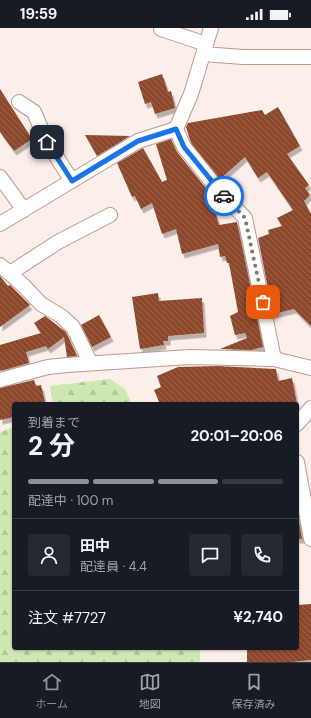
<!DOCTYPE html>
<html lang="ja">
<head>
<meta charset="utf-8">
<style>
	:root { --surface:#171b24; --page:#242831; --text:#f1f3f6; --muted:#9ea1a6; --line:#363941; --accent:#8c9099 }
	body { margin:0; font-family:"DM Sans","Noto Sans JP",sans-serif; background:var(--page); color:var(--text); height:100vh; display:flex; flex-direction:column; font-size:15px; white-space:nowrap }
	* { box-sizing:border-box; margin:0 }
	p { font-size:13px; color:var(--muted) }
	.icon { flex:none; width:22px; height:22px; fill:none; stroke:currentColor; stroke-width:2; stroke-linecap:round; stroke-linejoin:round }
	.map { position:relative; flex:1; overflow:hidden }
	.side { position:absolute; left:12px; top:374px; width:287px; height:248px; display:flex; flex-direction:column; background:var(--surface); border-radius:4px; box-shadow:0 1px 3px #0004 }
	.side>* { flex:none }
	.pin { position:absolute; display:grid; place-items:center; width:34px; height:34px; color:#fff; margin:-17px; border-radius:8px; box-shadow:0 2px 6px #0006 }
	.courier { position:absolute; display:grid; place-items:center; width:40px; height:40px; margin:-20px; border:3px solid #1a73e8; border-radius:50%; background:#fff; color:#222; box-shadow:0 1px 5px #0007 }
	.head em { font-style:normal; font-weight:700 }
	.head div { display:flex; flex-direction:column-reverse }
	.head { display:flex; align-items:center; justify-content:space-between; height:68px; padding:0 16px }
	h1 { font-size:26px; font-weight:700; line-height:30px }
	.bar { display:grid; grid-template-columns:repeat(4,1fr); gap:6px 4px; align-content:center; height:48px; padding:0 16px }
	.bar i { height:5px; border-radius:3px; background:var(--line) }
	.bar .active { background:var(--accent) }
	.bar p { grid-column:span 4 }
	.line { display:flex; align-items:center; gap:10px; padding:0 16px; border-top:1px solid var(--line) }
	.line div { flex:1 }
	.round { display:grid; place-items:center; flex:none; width:42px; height:42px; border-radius:4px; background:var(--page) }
	.status { display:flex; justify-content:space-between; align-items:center; height:28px; padding:0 20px; background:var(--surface); direction:ltr }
	.status svg { height:11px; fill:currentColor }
	.tab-bar { display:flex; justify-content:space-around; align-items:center; height:56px; border-top:1px solid var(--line); background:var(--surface); font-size:11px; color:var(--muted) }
	.tab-bar a { display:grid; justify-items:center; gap:2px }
	.tab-bar .active { color:var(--accent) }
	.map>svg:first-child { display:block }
</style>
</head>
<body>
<div class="status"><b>19:59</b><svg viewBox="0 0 49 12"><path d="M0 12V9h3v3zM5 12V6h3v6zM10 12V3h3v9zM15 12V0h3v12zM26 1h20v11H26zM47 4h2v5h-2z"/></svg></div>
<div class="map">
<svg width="311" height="634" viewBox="0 0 311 634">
	<defs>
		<pattern id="forest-firs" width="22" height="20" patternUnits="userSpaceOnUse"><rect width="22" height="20" fill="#cee8b2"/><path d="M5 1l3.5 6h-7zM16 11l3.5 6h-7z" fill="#b2c799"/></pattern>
		<pattern id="building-back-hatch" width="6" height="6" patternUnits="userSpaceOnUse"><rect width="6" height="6" fill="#8d472c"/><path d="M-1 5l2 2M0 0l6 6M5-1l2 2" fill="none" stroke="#9b6651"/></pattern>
		<filter id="shadow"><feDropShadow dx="2.5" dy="4.5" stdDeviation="0" flood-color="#0004"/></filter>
	</defs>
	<rect width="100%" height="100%" fill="#fceee9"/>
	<path fill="url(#forest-firs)" d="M110 351 125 361 132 376H53L50 358Z
		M14 399V620H200V634H0V404Z"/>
	<path fill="url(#building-back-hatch)" filter="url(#shadow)" d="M162 46 168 64 171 63 175 80 155 86 151 74 145 76 138 54Z
		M0 61 32 111 14 123 0 104Z
		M278 79 300 118 287 126 309 157 305 160 310 167 304 173 311 186V298L294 281 273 286 258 210 269 206 268 202 282 198 277 190 293 182 267 144 258 150 245 129 220 151 191 115 186 99 188 95 239 86 262 82 265 87Z
		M85 107 130 108 97 128Z
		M171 111 177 124 209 164 219 197 237 194 263 319 251 322 220 321 247 310 245 305 235 307 230 288 238 284 229 235H227L225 228 220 229 218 216 182 226 176 201 162 206 152 175 141 181 135 168 132 169 117 135 143 120 162 154 167 152 156 116Z
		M0 248 8 258 10 257 30 277 0 299Z
		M158 265 159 273 202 270 204 305 168 308V313H163L164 317 140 321 132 269Z
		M99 287 111 309 92 319 81 297Z
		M45 288 66 304 77 328 67 329 64 309 48 321 46 318 26 324 29 335 0 343V317L41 305 34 295Z
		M218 338 276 341 278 353 292 350 297 376H160L154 362 161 359 157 348 178 339Z
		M34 352 36 358 41 357 45 374 14 376V389L0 392V360Z
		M297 482 302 511H297Z
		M311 576V632L291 634H247V620H297V577Z"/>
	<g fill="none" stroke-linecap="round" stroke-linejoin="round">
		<g stroke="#ba9a8e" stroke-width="16">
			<path id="street" d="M161 1 206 16
				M203 26 243 29H311
				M19 74 34 84 47 114 72 153
				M176 101 191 66 211 0
				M0 149 24 182
				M0 196 138 113 176 101 184 119 220 164 245 190 274 331
				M0 237 24 258 41 276 61 288 73 299 90 334
				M10 245 58 214 110 187
				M0 352 48 339 67 337 190 329 274 331 311 340
				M297 396 311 380
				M297 434 311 511"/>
		</g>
		<use href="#street" stroke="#fff" stroke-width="14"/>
	</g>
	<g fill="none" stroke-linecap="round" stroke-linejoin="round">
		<path stroke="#827470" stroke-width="4" stroke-dasharray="0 7.2" d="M224 168 245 190 263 274"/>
		<path stroke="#1a73e8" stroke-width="5" d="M47 114 72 153 138 113 176 101 184 119 224 168"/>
	</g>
</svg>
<div class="pin" style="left:263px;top:274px;background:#ea580c"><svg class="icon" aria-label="bag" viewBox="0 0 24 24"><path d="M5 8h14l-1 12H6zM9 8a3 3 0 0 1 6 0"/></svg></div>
<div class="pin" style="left:47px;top:114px;background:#1f2937"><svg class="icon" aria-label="home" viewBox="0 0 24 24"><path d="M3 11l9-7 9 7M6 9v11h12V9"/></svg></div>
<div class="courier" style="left:224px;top:168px"><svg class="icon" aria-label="car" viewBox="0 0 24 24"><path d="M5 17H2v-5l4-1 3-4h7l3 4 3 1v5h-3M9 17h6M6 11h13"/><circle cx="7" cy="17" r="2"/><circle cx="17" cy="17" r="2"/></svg></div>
<section class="side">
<div class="head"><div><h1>2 分</h1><p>到着まで</p></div><em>20:01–20:06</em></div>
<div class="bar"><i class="active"></i><i class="active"></i><i class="active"></i><i></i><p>配達中 · 100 m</p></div>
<div class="line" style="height:72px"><a class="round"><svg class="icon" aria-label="person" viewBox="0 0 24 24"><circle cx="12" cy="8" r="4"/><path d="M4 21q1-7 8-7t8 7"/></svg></a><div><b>田中</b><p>配達員 · 4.4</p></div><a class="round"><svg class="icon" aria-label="chat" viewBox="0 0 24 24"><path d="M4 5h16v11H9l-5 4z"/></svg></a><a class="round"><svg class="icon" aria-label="phone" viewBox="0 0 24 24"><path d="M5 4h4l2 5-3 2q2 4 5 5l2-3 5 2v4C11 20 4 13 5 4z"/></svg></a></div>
<div class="line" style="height:52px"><div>注文 #7727</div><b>¥2,740</b></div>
</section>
</div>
<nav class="tab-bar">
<a class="active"><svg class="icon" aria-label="home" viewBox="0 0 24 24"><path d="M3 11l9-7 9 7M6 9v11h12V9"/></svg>ホーム</a>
<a><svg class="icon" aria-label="map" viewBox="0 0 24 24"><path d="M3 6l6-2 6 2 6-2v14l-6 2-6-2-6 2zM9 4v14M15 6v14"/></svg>地図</a>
<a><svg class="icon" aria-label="saved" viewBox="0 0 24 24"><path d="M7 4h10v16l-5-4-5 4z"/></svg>保存済み</a>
</nav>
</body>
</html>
